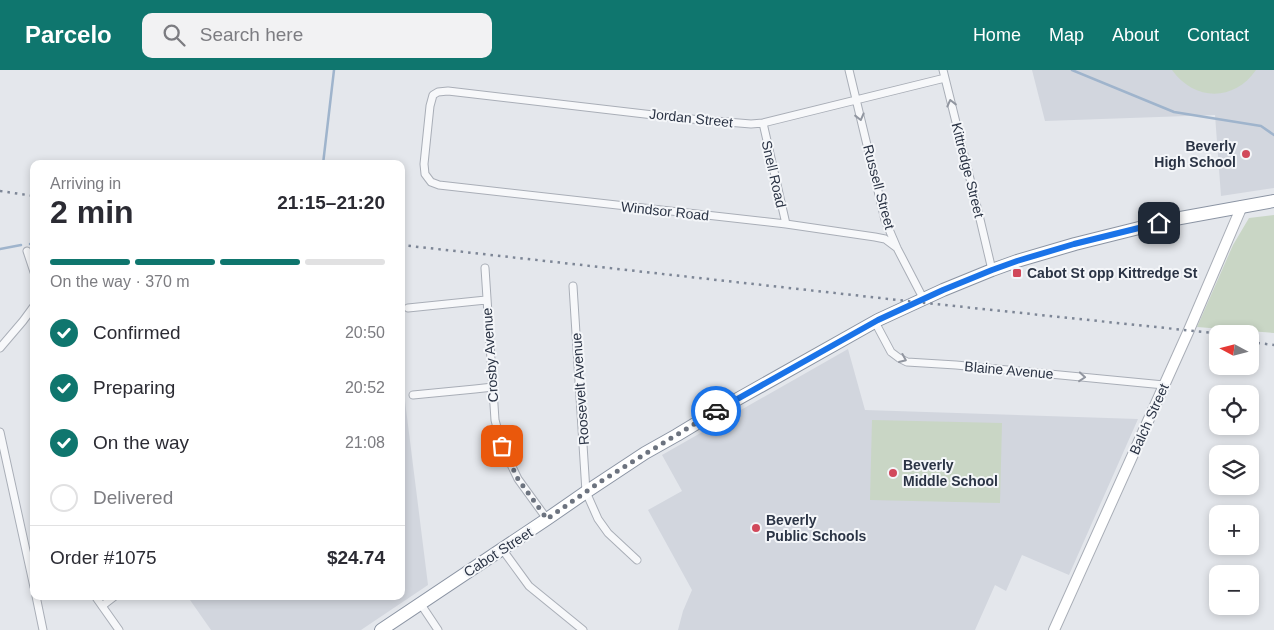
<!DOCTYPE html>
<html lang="en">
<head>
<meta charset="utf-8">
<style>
	:root { --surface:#fff; --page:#f2f2f3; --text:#2b2b33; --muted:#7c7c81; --line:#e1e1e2; --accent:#0f766e }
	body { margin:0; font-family:Helvetica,sans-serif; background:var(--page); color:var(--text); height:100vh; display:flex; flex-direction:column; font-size:19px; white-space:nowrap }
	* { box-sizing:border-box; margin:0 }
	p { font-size:16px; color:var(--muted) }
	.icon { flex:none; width:28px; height:28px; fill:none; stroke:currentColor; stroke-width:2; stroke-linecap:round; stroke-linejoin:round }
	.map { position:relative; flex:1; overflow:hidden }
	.details { position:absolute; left:30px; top:90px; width:375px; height:440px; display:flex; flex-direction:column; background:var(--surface); border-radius:10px; box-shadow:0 2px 8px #0003 }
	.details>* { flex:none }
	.needle { width:32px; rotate:277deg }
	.tools { position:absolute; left:1209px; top:255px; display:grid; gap:10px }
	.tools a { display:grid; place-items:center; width:50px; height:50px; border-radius:10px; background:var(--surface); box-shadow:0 2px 8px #0003; font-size:25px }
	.pin { position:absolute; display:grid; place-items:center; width:42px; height:42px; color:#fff; margin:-21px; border-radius:10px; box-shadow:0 2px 8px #0006 }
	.courier { position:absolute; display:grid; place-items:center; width:50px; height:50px; margin:-25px; border:4px solid #1a73e8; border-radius:50%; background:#fff; color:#222; box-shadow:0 1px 6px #0007 }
	.headline em { font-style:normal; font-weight:600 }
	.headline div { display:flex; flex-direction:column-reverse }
	.headline { display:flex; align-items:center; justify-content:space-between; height:85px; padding:0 20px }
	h1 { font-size:32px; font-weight:600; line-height:38px }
	.bar { display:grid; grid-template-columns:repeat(4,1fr); gap:8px 5px; align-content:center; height:60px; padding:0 20px }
	.bar i { height:6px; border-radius:4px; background:var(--line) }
	.bar .on { background:var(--accent) }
	.bar p { grid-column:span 4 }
	.line { display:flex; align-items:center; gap:12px; padding:0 20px; border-top:1px solid var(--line) }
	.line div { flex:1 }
	ol { padding:0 20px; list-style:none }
	li { display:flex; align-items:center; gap:15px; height:55px }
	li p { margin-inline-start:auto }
	li .icon { padding:5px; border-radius:50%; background:var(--accent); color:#fff; stroke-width:4 }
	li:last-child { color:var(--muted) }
	li i { width:28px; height:28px; border:2px solid var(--line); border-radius:50% }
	header { display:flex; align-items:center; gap:30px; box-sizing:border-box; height:70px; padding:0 25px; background:var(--accent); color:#fff }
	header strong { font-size:24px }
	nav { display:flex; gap:28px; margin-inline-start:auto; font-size:18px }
	.search { width:350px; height:45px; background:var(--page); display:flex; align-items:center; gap:12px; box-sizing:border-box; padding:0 18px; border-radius:10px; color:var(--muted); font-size:19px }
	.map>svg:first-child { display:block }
</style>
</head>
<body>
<header>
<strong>Parcelo</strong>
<div class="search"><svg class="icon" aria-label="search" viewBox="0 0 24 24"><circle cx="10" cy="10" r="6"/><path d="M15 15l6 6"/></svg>Search here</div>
<nav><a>Home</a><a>Map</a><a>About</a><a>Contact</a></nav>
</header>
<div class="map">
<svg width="1274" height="560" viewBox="0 0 1274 560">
	<rect width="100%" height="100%" fill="#e4e7ec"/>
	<path fill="#d2d6de" d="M1032 0H1274V118L1221 126 1215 45 1045 51Z
		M848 279 865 340 1138 349 1069 505 1022 485 1006 521 995 515 975 560H678L683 541 692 520 648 440 682 421 662 385Z
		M401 299 428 515 361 560H211L190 530 195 526H401Z"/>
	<path fill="#c9d6c5" d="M1172 0H1256C1234 32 1194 31 1172 0Z
		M1274 145V263L1197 257 1233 175 1249 148Z
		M872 350 1002 353 1000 433 870 430Z"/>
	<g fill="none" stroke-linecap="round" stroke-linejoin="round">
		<path stroke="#9fb4cc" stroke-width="2.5" d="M1072 0 1174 42 1261 56 1274 65
			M323 94 334 0
			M30 174H34
			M0 179 21 175"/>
		<g stroke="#a9aeb7" stroke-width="9">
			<path id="street" d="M849 0 885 150 897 178 923 228
				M943 0 979 145 992 200
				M763 53 786 154
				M897 178 885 169 875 167 786 154 439 115 431 112 425 104 424 94 430 36 433 25 438 22 448 21 679 48 751 54 763 53 945 8
				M27 181 34 202
				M485 198 495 350 502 376 518 409 547 449
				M573 216 586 422 598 449 608 463 637 490
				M408 238 486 230
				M875 252 891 282 899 288 907 292 956 295 1164 315
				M0 278 23 251 34 236
				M413 325 475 319 493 317
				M0 362 34 517
				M502 479 529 516 583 560
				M36 526 43 560
				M95 526 119 560
				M420 533 438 560
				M102 536 115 526"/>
		</g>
		<g stroke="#a9aeb7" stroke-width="12">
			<path id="secondary" d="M1054 560 1189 260 1242 136"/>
		</g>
		<g stroke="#8b94a3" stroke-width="14">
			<path id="highway" d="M381 560 547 449 586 422 645 383 677 365 720 339 878 250 943 220 992 200 1017 191 1075 174 1175 149 1274 131"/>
		</g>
		<use href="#street" stroke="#f7f8fa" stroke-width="7"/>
		<use href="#secondary" stroke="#fff" stroke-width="10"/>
		<use href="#highway" stroke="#fff" stroke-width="12"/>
		<path stroke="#7d8696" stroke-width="2.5" stroke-dasharray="2.5 5" stroke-linecap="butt" d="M0 121 34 126
			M401 175 916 232 1223 264
			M1250 272 1274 275"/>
	</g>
	<defs><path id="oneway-chevron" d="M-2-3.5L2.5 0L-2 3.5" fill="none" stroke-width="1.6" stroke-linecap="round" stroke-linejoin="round" transform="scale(1.25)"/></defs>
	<g stroke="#9196a0">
		<use href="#oneway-chevron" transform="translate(951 33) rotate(-104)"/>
		<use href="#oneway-chevron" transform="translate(860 47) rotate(76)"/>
		<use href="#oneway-chevron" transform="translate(903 289) rotate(23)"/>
		<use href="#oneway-chevron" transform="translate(1082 307) rotate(5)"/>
	</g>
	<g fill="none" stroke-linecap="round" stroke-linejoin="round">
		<path stroke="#6c737f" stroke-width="5" stroke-dasharray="0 9" d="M502 376 518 409 547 449 600 412 645 384 716 341"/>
		<path stroke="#1a73e8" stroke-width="6" d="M716 341 878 250 943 220 992 200 1017 191 1074 174 1159 153"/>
	</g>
	<g fill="#d1495b" stroke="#f4f6f9" stroke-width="2">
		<circle cx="1246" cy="84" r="5"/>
		<rect x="1012" y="198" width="10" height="10" rx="2.5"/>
		<circle cx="893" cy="403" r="5"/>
		<circle cx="756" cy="458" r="5"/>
	</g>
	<g text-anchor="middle" stroke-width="4" stroke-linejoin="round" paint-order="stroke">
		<g font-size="14" fill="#2b3445" stroke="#f4f6f9">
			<text transform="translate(691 48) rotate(6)" y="5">Jordan Street</text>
			<text transform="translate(968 100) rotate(76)" y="5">Kittredge Street</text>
			<text transform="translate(774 104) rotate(77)" y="5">Snell Road</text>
			<text transform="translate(879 117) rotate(75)" y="5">Russell Street</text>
			<text transform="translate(665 141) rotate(6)" y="5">Windsor Road</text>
			<text transform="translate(490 285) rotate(-94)" y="5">Crosby Avenue</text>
			<text transform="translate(1009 300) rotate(5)" y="5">Blaine Avenue</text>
			<text transform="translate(580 319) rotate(-94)" y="5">Roosevelt Avenue</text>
			<text transform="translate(1149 349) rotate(-66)" y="5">Balch Street</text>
			<text transform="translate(498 482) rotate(-33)" y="5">Cabot Street</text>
		</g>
		<g font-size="14" font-weight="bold" fill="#2b3445" stroke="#f4f6f9" text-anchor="start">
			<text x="1236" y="81" text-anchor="end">Beverly<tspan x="1236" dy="16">High School</tspan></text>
			<text x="1027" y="208">Cabot St opp Kittredge St</text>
			<text x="903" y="400">Beverly<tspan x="903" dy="16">Middle School</tspan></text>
			<text x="766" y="455">Beverly<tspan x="766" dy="16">Public Schools</tspan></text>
		</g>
	</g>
</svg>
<div class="tools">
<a><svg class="needle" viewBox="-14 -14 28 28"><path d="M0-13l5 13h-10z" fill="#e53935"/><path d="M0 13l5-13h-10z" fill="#7c7c81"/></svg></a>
<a><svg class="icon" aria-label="locate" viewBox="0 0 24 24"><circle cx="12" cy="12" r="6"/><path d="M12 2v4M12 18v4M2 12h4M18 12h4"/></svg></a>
<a><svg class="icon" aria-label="layers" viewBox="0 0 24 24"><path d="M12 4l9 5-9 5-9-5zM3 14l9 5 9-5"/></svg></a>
<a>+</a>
<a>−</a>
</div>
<div class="pin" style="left:502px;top:376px;background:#ea580c"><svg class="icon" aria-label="bag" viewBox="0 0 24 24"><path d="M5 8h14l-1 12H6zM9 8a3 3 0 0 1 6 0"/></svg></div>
<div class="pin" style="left:1159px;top:153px;background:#1f2937"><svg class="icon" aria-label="home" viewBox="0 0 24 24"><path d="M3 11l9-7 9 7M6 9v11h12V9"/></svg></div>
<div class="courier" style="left:716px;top:341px"><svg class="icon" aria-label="car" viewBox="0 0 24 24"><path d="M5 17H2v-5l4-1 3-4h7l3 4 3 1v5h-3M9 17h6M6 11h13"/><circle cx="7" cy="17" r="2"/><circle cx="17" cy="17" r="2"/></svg></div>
<section class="details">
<div class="headline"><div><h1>2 min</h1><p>Arriving in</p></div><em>21:15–21:20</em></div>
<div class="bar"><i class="on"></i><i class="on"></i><i class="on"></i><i></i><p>On the way · 370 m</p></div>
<ol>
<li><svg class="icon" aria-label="check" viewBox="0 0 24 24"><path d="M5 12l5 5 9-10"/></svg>Confirmed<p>20:50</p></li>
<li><svg class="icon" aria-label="check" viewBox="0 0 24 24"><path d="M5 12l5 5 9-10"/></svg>Preparing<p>20:52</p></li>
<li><svg class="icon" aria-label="check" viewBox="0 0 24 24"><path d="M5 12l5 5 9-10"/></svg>On the way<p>21:08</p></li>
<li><i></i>Delivered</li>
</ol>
<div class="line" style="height:65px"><div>Order #1075</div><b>$24.74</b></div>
</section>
</div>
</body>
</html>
